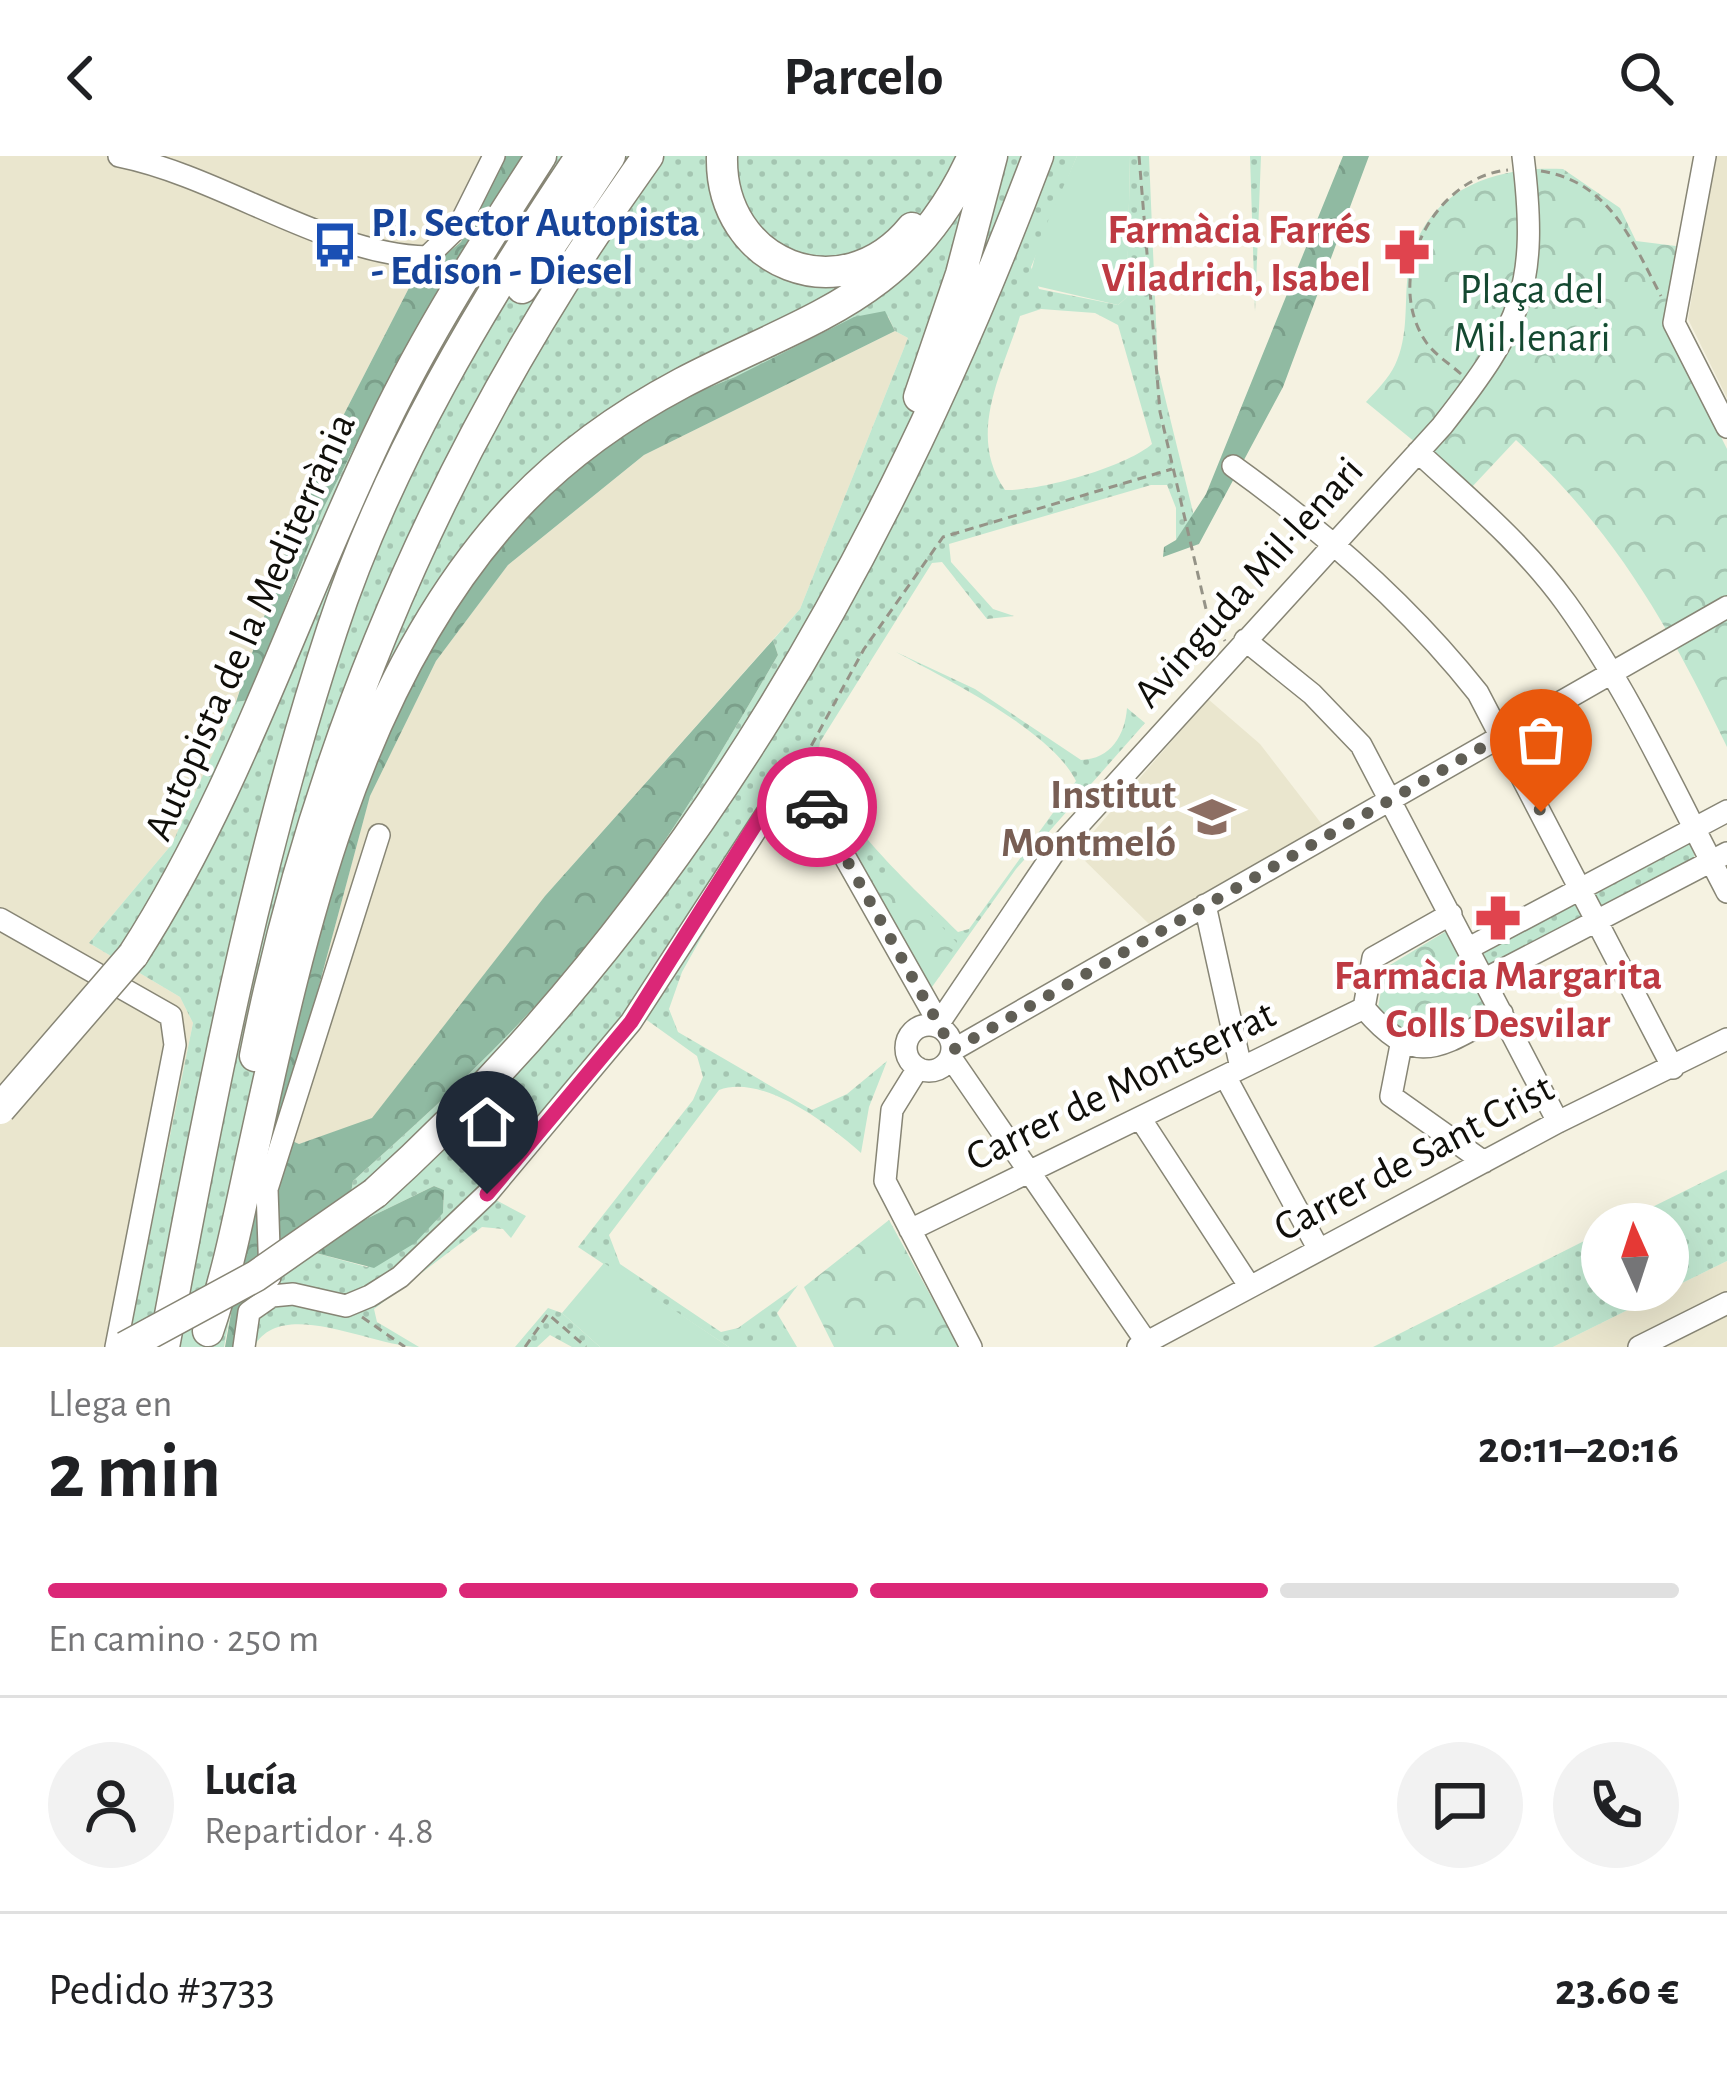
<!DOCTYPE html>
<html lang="es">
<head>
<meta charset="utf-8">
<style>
	:root { --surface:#fff; --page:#f2f2f2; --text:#202124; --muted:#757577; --line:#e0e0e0; --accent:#db2777 }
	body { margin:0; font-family:"Alegreya Sans",sans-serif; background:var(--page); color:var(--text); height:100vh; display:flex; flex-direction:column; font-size:45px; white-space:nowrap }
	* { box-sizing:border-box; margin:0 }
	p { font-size:39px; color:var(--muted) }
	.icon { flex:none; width:66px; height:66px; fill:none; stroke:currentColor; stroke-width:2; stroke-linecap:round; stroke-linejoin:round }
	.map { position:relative; height:1191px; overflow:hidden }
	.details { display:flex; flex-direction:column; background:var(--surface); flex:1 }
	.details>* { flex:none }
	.needle { width:78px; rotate:357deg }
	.buttons { position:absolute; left:1581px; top:1047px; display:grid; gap:24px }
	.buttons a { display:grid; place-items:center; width:108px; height:108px; border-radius:50%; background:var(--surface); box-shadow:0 12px 48px #0002; font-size:60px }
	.pin { position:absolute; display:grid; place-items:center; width:102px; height:102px; color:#fff; margin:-123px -51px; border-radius:50% 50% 50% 0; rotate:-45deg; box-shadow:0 0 12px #0007 }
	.pin .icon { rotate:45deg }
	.courier { position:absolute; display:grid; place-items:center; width:120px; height:120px; margin:-60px; border:9px solid #db2777; border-radius:50%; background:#fff; color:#222; box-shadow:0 3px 15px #0007 }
	.overview em { font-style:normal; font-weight:600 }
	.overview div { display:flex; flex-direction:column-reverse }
	.overview { display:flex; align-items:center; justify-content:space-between; height:204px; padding:0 48px }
	h1 { font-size:78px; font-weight:600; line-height:90px }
	.bar { display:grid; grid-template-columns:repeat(4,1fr); gap:18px 12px; align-content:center; height:144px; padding:0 48px }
	.bar i { height:15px; border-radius:9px; background:var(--line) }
	.bar .active { background:var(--accent) }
	.bar p { grid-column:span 4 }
	.line { display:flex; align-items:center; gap:30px; padding:0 48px; border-top:3px solid var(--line) }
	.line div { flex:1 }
	.round { display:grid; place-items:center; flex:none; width:126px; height:126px; border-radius:63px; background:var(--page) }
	header { display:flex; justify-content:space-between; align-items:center; height:156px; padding:0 48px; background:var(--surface); font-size:54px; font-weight:600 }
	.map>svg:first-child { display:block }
</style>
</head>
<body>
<header><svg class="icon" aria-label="back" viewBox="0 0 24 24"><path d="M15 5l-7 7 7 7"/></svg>Parcelo<svg class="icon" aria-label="search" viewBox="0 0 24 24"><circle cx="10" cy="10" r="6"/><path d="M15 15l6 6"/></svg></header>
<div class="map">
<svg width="1727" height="1191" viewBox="0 0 1727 1191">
	<defs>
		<pattern id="grass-dots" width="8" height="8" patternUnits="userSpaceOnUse" patternTransform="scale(3)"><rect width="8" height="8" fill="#c0e7d0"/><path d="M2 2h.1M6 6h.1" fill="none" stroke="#a4c5b1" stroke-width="1.8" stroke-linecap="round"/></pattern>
		<pattern id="forest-crowns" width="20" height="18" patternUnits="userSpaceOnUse" patternTransform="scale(3)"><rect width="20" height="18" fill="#90baa2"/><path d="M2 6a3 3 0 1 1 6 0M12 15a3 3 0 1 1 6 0" fill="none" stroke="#7b9f8a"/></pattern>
		<pattern id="park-crowns" width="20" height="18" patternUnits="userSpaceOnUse" patternTransform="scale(3)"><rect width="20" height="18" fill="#c0e7d0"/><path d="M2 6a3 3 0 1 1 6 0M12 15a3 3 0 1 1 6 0" fill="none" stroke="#a4c5b1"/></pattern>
	</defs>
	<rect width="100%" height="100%" fill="#f5f2e1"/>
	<path fill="#eae6ce" d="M0 0H504L461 86 412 126 307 330 225 578 172 688 89 787 180 841 193 867 127 1191H0Z
		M1716 0H1727V242L1688 163Z
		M895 175 908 182 800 453 545 740 372 963 299 988 279 980 370 639 436 505 508 409 644 299Z
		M1208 543 1260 588 1324 671 1151 770 1076 696Z
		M1727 1105V1191H1553L1668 1134Z"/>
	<path fill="url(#grass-dots)" fill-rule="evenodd" d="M522 0H1077L1031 111 1039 133 1118 149 1127 141 1130 0H1149L1158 213 1194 360 1176 384V352L1167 329H1151L949 388 951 406 993 453 1014 460 987 463 942 406 932 407 820 586C809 641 921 738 958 776L969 773 1076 625C1051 574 946 523 896 496L975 533 1081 604C1111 603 1125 579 1127 552L1145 567 1016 713 917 852 916 841 812 660 774 658 762 673 682 816 669 853 678 876 812 954 847 938 887 905 869 951 861 997C830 969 762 917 719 934L609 1079 620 1108 721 1176 738 1172 798 1129 777 1157 797 1191H729L578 1091 693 944 703 921 697 900 644 862 494 1043 526 1060 511 1082 503 1073 482 1071 374 1153 377 1166 419 1191C372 1191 281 1140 254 1191H236L258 1091 312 1096 367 1111 443 1057 444 1034 434 1030 364 1064 351 1037 353 1025C446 942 540 855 615 755 676 674 727 587 778 499L773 484 800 453 908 182 895 175 888 160 648 256 495 389 369 609 243 1090 224 1191H127L193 867 180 841 89 787 172 688 236 546 249 544 322 355 402 197ZM1041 153 1095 157 1118 169 1152 288C1126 311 1040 335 1005 334 966 278 1003 216 1020 160Z
		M1250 0H1261L1255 156Z
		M1686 687 1692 689 1695 703 1604 753 1596 747 1595 736Z
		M1578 746 1586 762 1493 811 1487 809 1483 794Z
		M1727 1014V1105L1668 1134V1068H1618Z
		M1602 1076V1134H1668L1553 1191H1373Z
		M548 1152 562 1157 600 1191H572L550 1179 537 1191H515Z"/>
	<path fill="url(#forest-crowns)" d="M504 0H522L402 197 322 355 249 544 236 546 307 330 412 126 461 86Z
		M1343 0H1369L1283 231 1199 388 1163 401 1164 391 1176 384 1206 338Z
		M885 155 895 175 644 299 508 409 436 505 370 640 279 979 299 988 372 962 545 740 773 484 778 499C727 587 676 674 615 755 540 855 446 942 353 1025L351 1037 364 1064 434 1030 444 1034 443 1057 415 1087 374 1112 312 1096 259 1092 236 1191H225L243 1090 331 722 417 505 495 389 564 319 648 256 735 221 854 161Z"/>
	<path fill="url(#park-crowns)" d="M1563 13 1620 52 1636 85 1676 90 1666 171 1727 293V591C1669 470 1616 376 1516 284L1471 332 1366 246C1376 235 1389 222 1395 209 1409 180 1404 147 1408 116 1420 37 1491 9 1563 13Z
		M889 714 958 788 927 826 873 723Z
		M1448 774 1487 855 1431 882 1401 879 1378 852 1385 812Z
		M889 1064 959 1191H834L804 1131Z"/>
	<path fill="#c0e7d0" d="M1077 0H1130L1127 141 1118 149 1028 128 1039 85Z
		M604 1107 729 1191H600L562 1157Z"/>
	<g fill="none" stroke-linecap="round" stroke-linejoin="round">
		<g stroke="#878575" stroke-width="24">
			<path id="minor" d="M119 0C223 21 324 98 427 101L459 70 494 0
				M1705 0 1674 167 1727 271
				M1418 296C1470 344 1524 389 1566 447 1630 536 1676 639 1727 736
				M1233 310C1322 374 1410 451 1478 537L1673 912
				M1245 484 1312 538 1361 589 1558 966
				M1205 749 1241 912
				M1451 758 1373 802 1364 852C1417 914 1439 891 1502 857
				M0 763 171 860 175 889 116 1191
				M1469 792 1727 655
				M1485 823 1727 697
				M906 892a23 23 0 1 1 46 0a23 23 0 1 1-46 0Z
				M937 870 1055 695 1442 270C1522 168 1539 131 1523 0
				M1401 889 1391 940 1484 1006
				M953 894 1727 451
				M951 902 1147 1187
				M918 912 892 954 885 1025 971 1191
				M1225 920 1319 1094
				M1140 962 1250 1131
				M910 1074 1364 852
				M270 1121 267 1033 379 679
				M244 1191 249 1156 272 1140 293 1138 346 1150 370 1140 400 1121 487 1038 631 866 778 640 791 635 811 641 937 864
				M1138 1191 1558 966 1727 883
				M1639 1191 1727 1147"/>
		</g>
		<g stroke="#878575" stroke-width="33">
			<path id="highway" d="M722 0C719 109 842 158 912 72
				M522 132 610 0
				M919 241 961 118 992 0
				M133 799C240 633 297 446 383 269 428 175 485 87 541 0
				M255 900C320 572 454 271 648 0
				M375 1037C686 756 892 389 1038 0
				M208 1175C229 1114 240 1053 254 990 301 775 354 535 503 365 552 309 616 262 682 227 808 161 909 142 973 0
				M164 1191C209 949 255 708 332 474 387 306 483 146 581 0"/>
		</g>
		<path stroke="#959387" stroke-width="3" stroke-dasharray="9 6" stroke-linecap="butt" d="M1139 0 1160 256 1206 453 1225 485
			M1541 15C1610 26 1632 85 1661 140
			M1461 218C1450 208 1434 198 1426 186 1382 121 1434 21 1508 14
			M797 616 864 493 943 381 1172 313
			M362 1161 405 1191
			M525 1191 548 1158 586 1191"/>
		<use href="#minor" stroke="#fff" stroke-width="21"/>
		<use href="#highway" stroke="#fff" stroke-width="30"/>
		<g stroke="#878575" stroke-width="33" stroke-linecap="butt">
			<path id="highway-bridge" d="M0 953 133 799
				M125 1191 256 1120 375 1037"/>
		</g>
		<use href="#highway-bridge" stroke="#fff" stroke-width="30"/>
	</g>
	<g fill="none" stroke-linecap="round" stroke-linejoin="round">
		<path stroke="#605e55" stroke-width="12" stroke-dasharray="0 21.6" d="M817 651 953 894 1502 580 1541 656"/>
		<path stroke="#db2777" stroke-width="15" d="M487 1038 631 866 765 653 791 635 811 641 817 651"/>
	</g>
	<defs>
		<g id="bus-bare" transform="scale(3.6)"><path d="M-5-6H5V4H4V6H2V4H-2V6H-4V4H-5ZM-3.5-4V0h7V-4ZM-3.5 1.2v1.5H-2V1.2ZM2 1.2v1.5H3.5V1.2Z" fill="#1a4fb4" stroke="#fff" stroke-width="2.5" paint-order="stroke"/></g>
		<g id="pharmacy-bare" transform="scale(3.6)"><path d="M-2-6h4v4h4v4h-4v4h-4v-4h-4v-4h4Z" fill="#e0444e" stroke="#fff" stroke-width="2.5" paint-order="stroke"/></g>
		<g id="school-bare" transform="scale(3.6)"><path d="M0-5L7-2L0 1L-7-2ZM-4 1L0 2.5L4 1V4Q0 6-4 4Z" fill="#8d6e63" stroke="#fff" stroke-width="2.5" paint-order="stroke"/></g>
	</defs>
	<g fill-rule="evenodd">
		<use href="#bus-bare" x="335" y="89"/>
		<use href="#pharmacy-bare" x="1407" y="96"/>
		<use href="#school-bare" x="1212" y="661"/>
		<use href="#pharmacy-bare" x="1498" y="762"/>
	</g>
	<g text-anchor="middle" stroke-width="9" stroke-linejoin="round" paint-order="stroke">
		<g font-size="42" font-weight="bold" fill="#164399" stroke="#fff" text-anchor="start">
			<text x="371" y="80">P.I. Sector Autopista<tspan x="371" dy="48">- Edison - Diesel</tspan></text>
		</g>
		<g font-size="42" font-weight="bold" fill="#be3a42" stroke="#fff" text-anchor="end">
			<text x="1371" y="87">Farmàcia Farrés<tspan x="1371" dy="48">Viladrich, Isabel</tspan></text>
			<text x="1498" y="833" text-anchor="middle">Farmàcia Margarita<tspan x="1498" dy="48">Colls Desvilar</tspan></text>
		</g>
		<g font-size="42" fill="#154931" stroke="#fff">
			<text x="1532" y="147">Plaça del<tspan x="1532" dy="48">Mil·lenari</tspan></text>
		</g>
		<g font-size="42" fill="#100f0a" stroke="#fff">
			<text transform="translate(1247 425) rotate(-48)" y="15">Avinguda Mil·lenari</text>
			<text transform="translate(248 470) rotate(-66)" y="15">Autopista de la Mediterrània</text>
			<text transform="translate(1120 928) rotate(-26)" y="15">Carrer de Montserrat</text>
			<text transform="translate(1413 1000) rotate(-28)" y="15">Carrer de Sant Crist</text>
		</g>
		<g font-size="42" font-weight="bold" fill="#785e54" stroke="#fff" text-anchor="end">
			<text x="1176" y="652">Institut<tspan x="1176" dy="48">Montmeló</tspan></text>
		</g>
	</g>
</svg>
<div class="buttons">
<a><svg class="needle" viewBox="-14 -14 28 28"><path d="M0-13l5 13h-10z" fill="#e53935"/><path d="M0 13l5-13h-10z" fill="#757577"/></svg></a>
</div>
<div class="pin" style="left:1541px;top:656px;background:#ea580c"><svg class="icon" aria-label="bag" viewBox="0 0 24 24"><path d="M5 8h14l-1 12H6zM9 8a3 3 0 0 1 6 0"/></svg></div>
<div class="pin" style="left:487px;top:1038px;background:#1f2937"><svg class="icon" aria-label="home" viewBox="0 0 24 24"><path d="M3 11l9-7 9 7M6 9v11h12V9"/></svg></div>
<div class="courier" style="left:817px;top:651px"><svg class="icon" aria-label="car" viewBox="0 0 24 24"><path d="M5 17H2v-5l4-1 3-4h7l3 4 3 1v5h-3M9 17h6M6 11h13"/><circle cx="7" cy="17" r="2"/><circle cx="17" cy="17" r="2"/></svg></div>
</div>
<section class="details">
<div class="overview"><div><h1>2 min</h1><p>Llega en</p></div><em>20:11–20:16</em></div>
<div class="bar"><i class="active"></i><i class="active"></i><i class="active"></i><i></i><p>En camino · 250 m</p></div>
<div class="line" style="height:216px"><a class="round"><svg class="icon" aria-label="person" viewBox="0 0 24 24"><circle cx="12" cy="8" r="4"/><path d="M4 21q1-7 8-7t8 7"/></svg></a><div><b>Lucía</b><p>Repartidor · 4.8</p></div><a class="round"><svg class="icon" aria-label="chat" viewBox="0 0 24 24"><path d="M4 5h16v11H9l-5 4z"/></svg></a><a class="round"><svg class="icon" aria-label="phone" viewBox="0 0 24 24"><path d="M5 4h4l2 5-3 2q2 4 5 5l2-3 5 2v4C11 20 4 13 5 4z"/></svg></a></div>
<div class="line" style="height:156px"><div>Pedido #3733</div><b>23.60 €</b></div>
</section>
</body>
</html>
